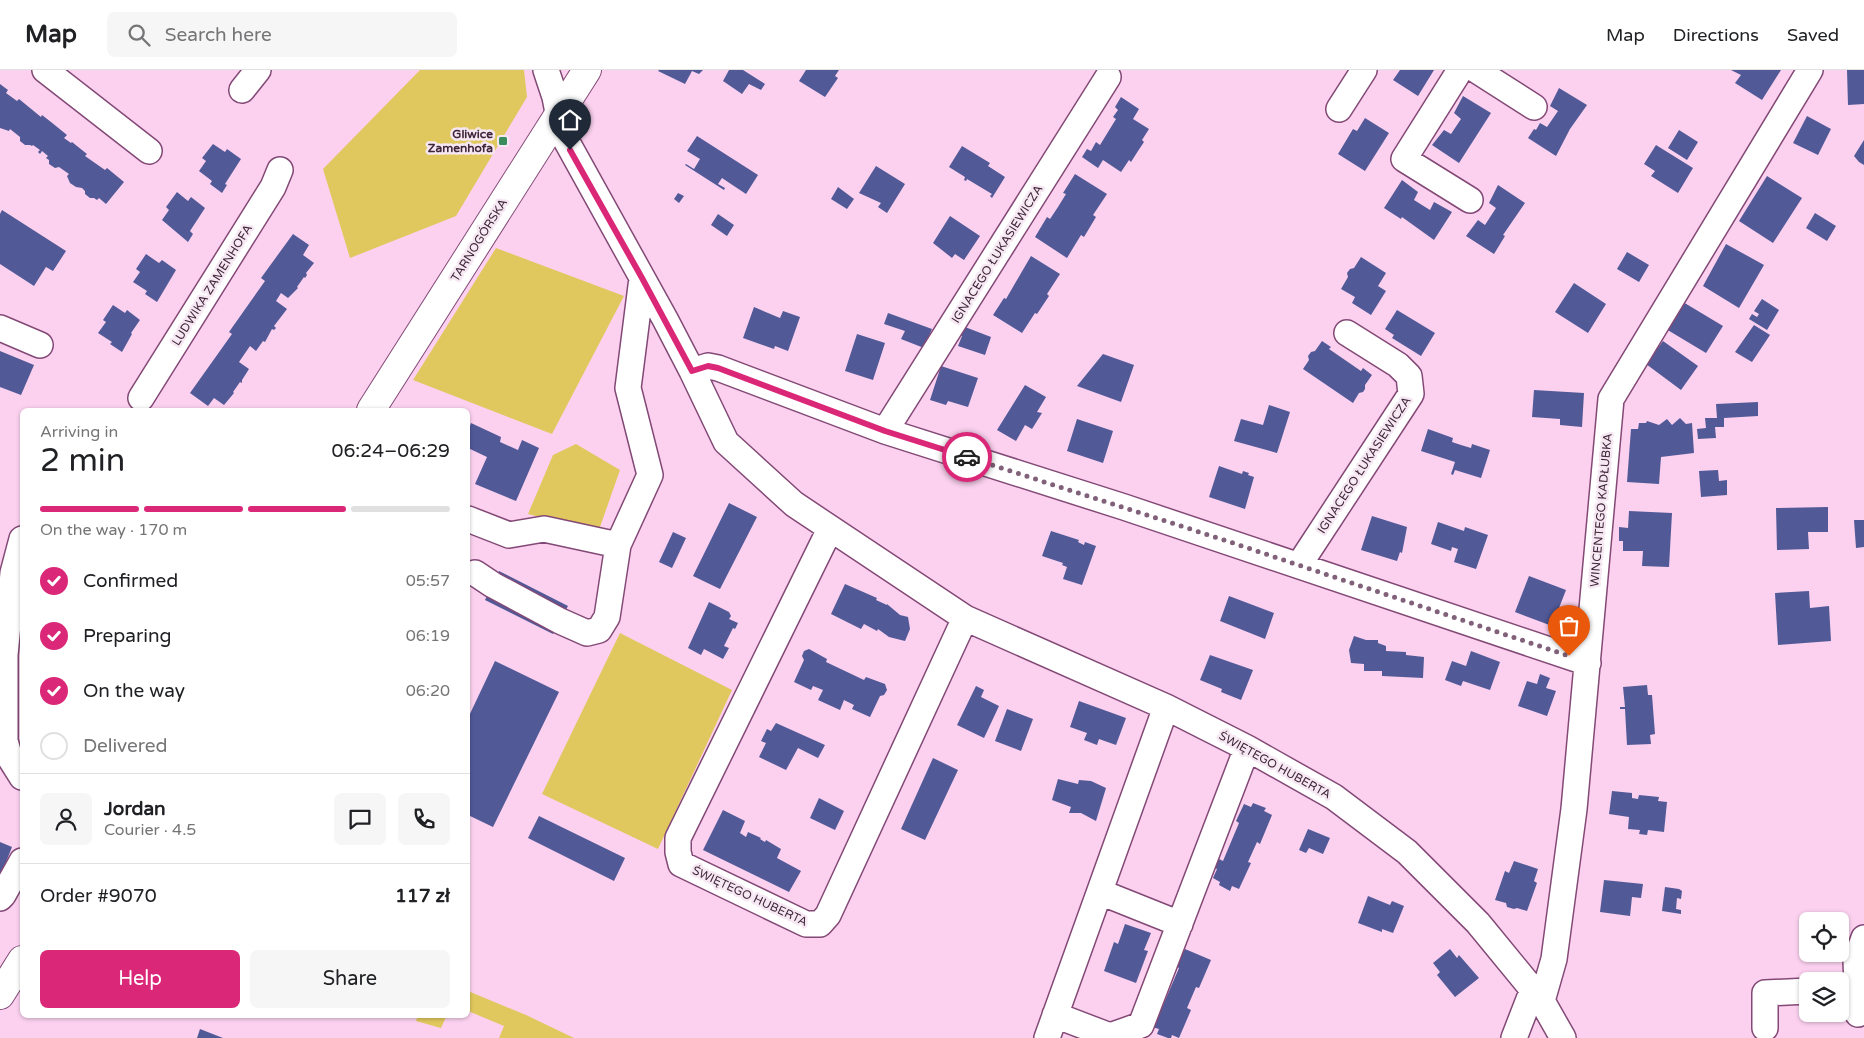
<!DOCTYPE html>
<html lang="en">
<head>
<meta charset="utf-8">
<style>
	:root { --surface:#fff; --page:#f6f6f6; --text:#202124; --muted:#757577; --line:#e0e0e0; --accent:#db2777 }
	body { margin:0; font-family:"Varela Round",sans-serif; background:var(--page); color:var(--text); height:100vh; display:flex; flex-direction:column; font-size:19px; white-space:nowrap }
	* { box-sizing:border-box; margin:0 }
	p { font-size:16px; color:var(--muted) }
	.icon { flex:none; width:28px; height:28px; fill:none; stroke:currentColor; stroke-width:2; stroke-linecap:round; stroke-linejoin:round }
	.map { position:relative; flex:1; overflow:hidden }
	.details { position:absolute; left:20px; top:338px; width:450px; height:610px; display:flex; flex-direction:column; background:var(--surface); border-radius:8px; box-shadow:0 1px 4px #0004 }
	.details>* { flex:none }
	.buttons { position:absolute; left:1799px; top:842px; display:grid; gap:10px }
	.buttons a { display:grid; place-items:center; width:50px; height:50px; border-radius:8px; background:var(--surface); box-shadow:0 1px 4px #0004; font-size:25px }
	.pin { position:absolute; display:grid; place-items:center; width:42px; height:42px; color:#fff; margin:-51px -21px; border-radius:50% 50% 50% 0; rotate:-45deg; box-shadow:0 0 5px #0007 }
	.pin .icon { rotate:45deg }
	.courier { position:absolute; display:grid; place-items:center; width:50px; height:50px; margin:-25px; border:4px solid #db2777; border-radius:50%; background:#fff; color:#222; box-shadow:0 1px 6px #0007 }
	.summary em { font-style:normal; font-weight:600 }
	.summary div { display:flex; flex-direction:column-reverse }
	.summary { display:flex; align-items:center; justify-content:space-between; height:85px; padding:0 20px }
	h1 { font-size:32px; font-weight:600; line-height:38px }
	.bar { display:grid; grid-template-columns:repeat(4,1fr); gap:8px 5px; align-content:center; height:60px; padding:0 20px }
	.bar i { height:6px; border-radius:4px; background:var(--line) }
	.bar .selected { background:var(--accent) }
	.bar p { grid-column:span 4 }
	.line { display:flex; align-items:center; gap:12px; padding:0 20px; border-top:1px solid var(--line) }
	.line div { flex:1 }
	.round { display:grid; place-items:center; flex:none; width:52px; height:52px; border-radius:8px; background:var(--page) }
	ol { padding:0 20px; list-style:none }
	li { display:flex; align-items:center; gap:15px; height:55px }
	li p { margin-inline-start:auto }
	li .icon { padding:5px; border-radius:50%; background:var(--accent); color:#fff; stroke-width:4 }
	li:last-child { color:var(--muted) }
	li i { width:28px; height:28px; border:2px solid var(--line); border-radius:50% }
	.cta { display:flex; gap:10px; margin-top:auto; padding:10px 20px }
	.cta a { flex:1; height:58px; border-radius:8px; background:var(--accent); color:#fff; font-size:20px; font-weight:600; line-height:58px; text-align:center }
	.cta a+a { background:var(--page); color:var(--text) }
	header { display:flex; align-items:center; gap:30px; box-sizing:border-box; height:70px; padding:0 25px; background:var(--surface); border-bottom:1px solid var(--line) }
	header strong { font-size:24px }
	nav { display:flex; gap:28px; margin-inline-start:auto; font-size:18px }
	.search { width:350px; height:45px; background:var(--page); display:flex; align-items:center; gap:12px; box-sizing:border-box; padding:0 18px; border-radius:8px; color:var(--muted); font-size:19px }
	.map>svg:first-child { display:block }
</style>
</head>
<body>
<header>
<strong>Map</strong>
<div class="search"><svg class="icon" aria-label="search" viewBox="0 0 24 24"><circle cx="10" cy="10" r="6"/><path d="M15 15l6 6"/></svg>Search here</div>
<nav><a>Map</a><a>Directions</a><a>Saved</a></nav>
</header>
<div class="map">
<svg width="1864" height="968" viewBox="0 0 1864 968">
	<rect width="100%" height="100%" fill="#fbd1ef"/>
	<path fill="#e1c85e" d="M420 0H524L527 27 456 146 350 188 323 99Z
		M496 178 624 226 552 364 413 310Z
		M576 374 620 400 600 457 587 459 528 444 553 385Z
		M620 563 732 620 658 779 542 724Z
		M468 921 526 945 574 968H499L504 956 468 941Z
		M418 945H447L441 958 416 951Z"/>
	<path fill="#515997" d="M659 0H703L699 4 692 1 685 14 658 1Z
		M729 0H743L765 14 761 20 749 14 742 24 723 11Z
		M806 0H839L835 6 838 8 825 27 799 11Z
		M1400 0H1434L1418 26 1393 10Z
		M1731 0H1781L1762 30 1735 13 1741 5Z
		M1847 0H1864V34L1848 35Z
		M0 14 8 20 6 23 17 31 19 29 41 47 42 45 51 52 67 65 64 68 71 73 72 72 87 84 85 86 105 100 107 98 124 112 106 134 99 128 97 130 94 128H90L85 124V121L82 118 76 117 70 113 67 106 69 104 59 97 55 98 49 94V90L46 88 48 86 42 81 40 84 38 82 40 80 33 75 32 76 30 75H25L20 71V67L10 59 9 61 0 58Z
		M1559 18 1587 35 1570 59 1556 86 1528 68 1534 59 1536 60 1540 53 1547 57 1558 41 1550 36Z
		M1463 26 1491 43 1459 93 1432 75 1444 60 1451 64 1461 49 1454 43Z
		M1121 27 1139 39 1133 49 1149 59 1142 70 1144 72 1138 81 1131 92 1129 90 1121 102 1103 90 1098 98 1082 87 1087 79 1091 81 1096 72 1100 75 1116 49 1113 47 1118 40 1115 37Z
		M1807 46 1831 59 1818 85 1793 73Z
		M1365 48 1389 63 1365 101 1338 84 1353 59 1357 61Z
		M1679 60 1698 72 1687 90 1668 78Z
		M697 66 758 105 746 124 722 108 718 114 725 118 724 120 685 95 686 94 694 99 700 89 687 81Z
		M1864 70V95L1859 92 1854 86Z
		M213 74 225 82 227 79 241 89 225 114 227 115 222 123 210 114 212 111 199 101 206 91 202 88Z
		M1656 75 1693 98 1678 123 1651 106 1655 101 1644 94Z
		M962 76 990 93 988 96 1005 107 992 128 990 126 992 124 967 109 966 111 964 110 965 107 949 97Z
		M876 96 905 114 887 143 878 137 881 133 859 123Z
		M1075 104 1107 124 1093 145 1096 147 1084 167 1081 165 1067 188 1035 167 1047 147 1050 149 1058 137 1066 124 1063 123Z
		M1767 106 1802 128 1773 173 1739 151Z
		M1402 110 1418 122 1414 130 1430 140 1434 132 1452 142 1434 170 1402 147 1401 149 1384 138Z
		M1498 115 1525 133 1503 165 1505 166 1494 184 1466 166 1478 150 1485 155 1496 138 1489 133Z
		M838 117 854 129 847 139 831 129Z
		M177 122 188 131 191 127 205 138 190 161 193 164 188 172 162 150 169 140 166 137Z
		M678 123 684 126 679 133 674 129Z
		M2 140 66 181 53 201 46 197 34 216 0 194V144Z
		M1815 143 1836 156 1827 171 1806 158Z
		M718 144 734 155 727 166 711 155Z
		M950 146 980 166 964 190 955 184 952 188 933 173Z
		M293 164 309 175 303 185 314 193 306 203 307 205 305 208 304 207 297 217 298 218 288 228 281 223 276 231 287 239 274 256 276 258 274 260 272 259 265 272 263 271 256 281 250 276 239 292 249 299 242 310V313L240 312 233 322 234 323 224 335 214 328 208 336 190 323 232 264 229 262 265 211 261 208Z
		M1726 174 1764 195 1739 238 1703 216Z
		M1627 182 1649 195 1639 212 1617 199Z
		M146 184 159 193 162 190 176 200 157 232 145 224 147 221 133 212 140 202 136 199Z
		M1031 186 1060 204 1047 224 1049 226 1037 244 1035 243 1022 263 993 245 1004 228 1006 229Z
		M1361 187 1386 203 1378 216 1386 221 1371 245 1352 233 1355 227 1341 219 1348 207 1347 203 1350 199 1354 198Z
		M1574 213 1606 234 1588 263 1555 242Z
		M1762 229 1779 240 1767 260 1749 249 1752 244 1757 247 1759 244 1754 241Z
		M1683 232 1723 256 1706 283 1666 259Z
		M113 235 125 243 127 240 140 250 131 263 132 264 122 282 110 274 112 272 98 263 106 252 103 250Z
		M754 237 780 248 783 241 800 247 788 281 775 276 774 279 743 268Z
		M1397 240 1435 263 1421 286 1392 268 1394 265 1385 259Z
		M888 243 932 259 924 278 901 269 905 261 884 254Z
		M1754 255 1770 265 1752 292 1735 282Z
		M965 257 991 267 985 285 958 276 962 266 956 264Z
		M857 264 885 273 873 310 845 301Z
		M1322 271 1331 277 1329 279 1361 301 1363 298 1372 305 1365 315V319L1363 322 1359 323 1353 333 1303 299 1309 290 1308 286 1311 282 1315 281Z
		M1663 271 1698 296 1681 320 1646 294Z
		M0 281 34 295 21 325 0 317Z
		M1103 284 1134 295 1121 332 1077 316Z
		M941 296 978 308 968 337 948 331 946 335 930 330Z
		M1025 315 1046 327 1037 342 1042 343 1032 359 1025 355 1016 371 997 360Z
		M1534 320 1584 323 1582 357 1560 355V349L1532 347Z
		M1758 332V346L1724 348V357H1715L1716 368 1698 369 1697 359 1706 358 1705 348H1717L1716 334Z
		M1269 335 1290 342 1277 383 1234 371 1241 349 1263 355Z
		M1680 348 1686 354 1692 353 1694 383 1661 387 1659 414 1627 412 1631 359H1638L1639 353H1646L1647 351 1659 355 1667 349 1672 355Z
		M1077 349 1113 361 1103 393 1067 381Z
		M471 353 501 367 500 372 518 380 522 370 539 378 516 431 475 414 487 387 468 378V361Z
		M1428 359 1453 368 1452 372 1461 375 1471 378 1472 374 1490 380 1481 408 1455 400 1453 405 1451 404 1455 392 1421 381Z
		M1219 396 1242 404 1243 401 1249 403 1248 405 1254 407 1245 439 1209 427Z
		M1718 400 1719 411 1727 410V425L1701 427 1699 401Z
		M729 433 757 447 720 519 693 506Z
		M1828 437V462H1808L1809 479 1777 480 1776 438Z
		M1629 441 1672 443 1669 497 1642 496 1643 481H1623V471H1619V457L1628 458Z
		M1372 446 1407 457 1402 483 1400 482 1397 491 1361 480Z
		M1854 450H1864V477L1856 478Z
		M1438 452 1464 461 1465 457 1488 465 1476 499 1454 492 1458 479 1452 477 1451 481 1431 474Z
		M1051 461 1079 470 1078 472 1084 475 1085 472 1096 476 1082 515 1063 509 1067 497 1062 495 1063 493 1042 486Z
		M673 462 686 468 672 498 659 492Z
		M499 501 568 536 553 564 485 530Z
		M1529 506 1566 520 1552 556 1515 542Z
		M845 514 877 528 876 530 887 535V534L900 545 908 547 910 559 905 571 889 567 878 559 877 561 864 554 861 559 831 544Z
		M1809 521 1810 538 1829 536 1831 571 1778 575 1775 523Z
		M1229 526 1274 543 1265 569 1220 551Z
		M709 532 729 542 731 546 729 549 738 553 735 559 733 558 724 576 729 578 723 589 704 579 701 585 688 578Z
		M1354 566 1366 570H1378V573L1386 576V581L1406 582V585L1424 587 1423 608 1382 606V601H1364V594L1351 593 1349 580Z
		M809 579 827 589 826 592 864 610 866 607 885 614 887 620 884 625 880 626 870 647 852 639 854 635 844 630 840 640 818 630 823 620 813 616 811 620 794 612 804 590 802 586 804 581Z
		M1471 581 1500 592 1490 620 1463 611 1461 616 1445 610 1452 591 1466 596Z
		M1210 585 1253 600 1241 630 1221 622 1222 619 1200 610Z
		M495 591 559 622 493 757 468 745V648Z
		M1540 604 1550 608 1546 618 1556 621 1547 646 1518 636 1527 611 1537 614Z
		M1647 615 1648 625H1652L1655 664 1650 665 1651 674 1627 675 1625 639H1620V637H1625L1623 617Z
		M976 616 984 620 981 627 999 636 984 668 957 655Z
		M1079 631 1126 648 1116 675 1099 669 1097 675 1084 670 1087 663 1070 657Z
		M1007 639 1033 649 1021 681 995 671Z
		M776 653 825 675 818 688 798 678 786 700 759 687 766 673 761 671 767 659 771 661Z
		M933 688 958 700 925 770 901 759Z
		M1058 709 1078 714 1079 710 1091 711 1106 718 1096 751 1081 743H1069L1071 737 1052 730Z
		M1612 721 1632 723V728L1638 729 1639 725 1659 727 1658 731 1667 732 1664 762 1648 760 1647 765 1639 764 1640 760 1628 759 1629 747 1609 744Z
		M819 728 844 741 835 760 810 748Z
		M1253 733 1266 738 1264 741 1272 745 1260 774 1257 772 1248 792 1251 793 1239 819 1232 816 1230 821 1219 815 1220 812 1213 808 1217 799 1215 798 1219 789 1223 791 1239 753 1236 751 1244 734 1251 737Z
		M723 740 745 751 740 763 746 767 748 762 761 768 760 769 765 772 766 770 781 779 777 788 801 801 789 822 703 780Z
		M539 746 625 788 614 811 528 768Z
		M1308 759 1330 768 1323 784 1309 778 1306 783 1299 780Z
		M0 772 12 777 0 807Z
		M1514 791 1538 799 1534 811 1537 813 1527 841 1517 838 1514 839 1507 837 1506 833 1495 830 1505 801 1509 803Z
		M1604 810 1643 814 1641 828 1632 827 1630 846 1600 842Z
		M1665 817 1679 819 1682 821 1681 829 1677 828 1676 839 1681 840V844L1662 841Z
		M1368 826 1390 835 1392 831 1404 836 1393 863 1382 859V862L1358 853Z
		M1125 854 1151 863 1144 880 1148 881 1136 913 1104 901 1114 872 1118 874Z
		M1185 879 1211 890 1199 918 1196 917 1187 938 1191 940 1179 968 1172 965 1171 968H1168L1157 964 1159 959 1152 957 1157 938 1161 940 1179 898 1175 896Z
		M1450 879 1457 888 1459 885 1479 908 1455 927 1437 905 1440 902 1433 893Z
		M200 959 223 968H197Z"/>
	<g fill="none" stroke-linecap="round" stroke-linejoin="round">
		<g stroke="#834976" stroke-width="28">
			<path id="minor" d="M45 0 149 81
				M546 0 555 27 562 63 665 249 692 301 726 372 794 434 965 548 1166 637 1247 678 1334 727 1407 782 1478 853 1542 931 1563 968
				M1460 0 1404 89 1470 130
				M1476 0 1534 37
				M242 20 258 0
				M1339 39 1364 0
				M0 258 40 275
				M692 301 708 296 718 298 885 361 1124 437 1588 593
				M141 328 273 117 280 100
				M885 361 1108 7
				M468 449 509 465 544 459 618 475 650 405 628 318 642 208
				M830 459 678 768V782L681 794 806 854H820L828 845 965 548
				M22 469 13 503 5 585V671L10 688 22 707
				M1300 496 1303 489 1411 324 1409 306 1398 295 1347 263
				M475 503 493 515 560 551 587 563 599 560 607 547 618 475
				M1100 822 1180 854
				M0 828 3 825 22 791
				M1542 931 1554 889 1574 739 1611 329 1810 0
				M1858 944 1856 890 1864 868
				M1055 945 1110 966 1141 955 1247 678
				M1765 958V923L1808 921
				M1047 968 1166 637
				M1514 968 1533 919"/>
		</g>
		<g stroke="#834976" stroke-width="30">
			<path id="major" d="M371 340 587 0
				M0 925 22 890"/>
		</g>
		<use href="#minor" stroke="#fff" stroke-width="25"/>
		<use href="#major" stroke="#fff" stroke-width="28"/>
	</g>
	<g fill="none" stroke-linecap="round" stroke-linejoin="round">
		<path stroke="#816179" stroke-width="5" stroke-dasharray="0 9" d="M967 387 1218 468 1569 586"/>
		<path stroke="#db2777" stroke-width="6" d="M570 80 642 208 692 301 708 296 718 298 885 361 967 387"/>
	</g>
	<rect fill="#398c5e" stroke="#f6e8f2" stroke-width="2" x="498" y="66" width="10" height="10" rx="2.5"/>
	<g text-anchor="middle" stroke-width="5" stroke-linejoin="round" paint-order="stroke">
		<g font-size="12" font-weight="bold" fill="#3f2539" stroke="#f6e8f2" text-anchor="end">
			<text x="493" y="68">Gliwice<tspan x="493" dy="14">Zamenhofa</tspan></text>
		</g>
		<g font-size="12" fill="#3f2539" stroke="#f6e8f2">
			<text transform="translate(479 170) rotate(-58)" y="4">TARNOGÓRSKA</text>
			<text transform="translate(997 184) rotate(-58)" y="4">IGNACEGO ŁUKASIEWICZA</text>
			<text transform="translate(212 215) rotate(-58)" y="4">LUDWIKA ZAMENHOFA</text>
			<text transform="translate(1364 395) rotate(-57)" y="4">IGNACEGO ŁUKASIEWICZA</text>
			<text transform="translate(1601 440) rotate(-85)" y="4">WINCENTEGO KADŁUBKA</text>
			<text transform="translate(1275 695) rotate(29)" y="4">ŚWIĘTEGO HUBERTA</text>
			<text transform="translate(750 826) rotate(25)" y="4">ŚWIĘTEGO HUBERTA</text>
		</g>
	</g>
</svg>
<div class="buttons">
<a><svg class="icon" aria-label="locate" viewBox="0 0 24 24"><circle cx="12" cy="12" r="6"/><path d="M12 2v4M12 18v4M2 12h4M18 12h4"/></svg></a>
<a><svg class="icon" aria-label="layers" viewBox="0 0 24 24"><path d="M12 4l9 5-9 5-9-5zM3 14l9 5 9-5"/></svg></a>
</div>
<div class="pin" style="left:1569px;top:586px;background:#ea580c"><svg class="icon" aria-label="bag" viewBox="0 0 24 24"><path d="M5 8h14l-1 12H6zM9 8a3 3 0 0 1 6 0"/></svg></div>
<div class="pin" style="left:570px;top:80px;background:#1f2937"><svg class="icon" aria-label="home" viewBox="0 0 24 24"><path d="M3 11l9-7 9 7M6 9v11h12V9"/></svg></div>
<div class="courier" style="left:967px;top:387px"><svg class="icon" aria-label="car" viewBox="0 0 24 24"><path d="M5 17H2v-5l4-1 3-4h7l3 4 3 1v5h-3M9 17h6M6 11h13"/><circle cx="7" cy="17" r="2"/><circle cx="17" cy="17" r="2"/></svg></div>
<section class="details">
<div class="summary"><div><h1>2 min</h1><p>Arriving in</p></div><em>06:24–06:29</em></div>
<div class="bar"><i class="selected"></i><i class="selected"></i><i class="selected"></i><i></i><p>On the way · 170 m</p></div>
<ol>
<li><svg class="icon" aria-label="check" viewBox="0 0 24 24"><path d="M5 12l5 5 9-10"/></svg>Confirmed<p>05:57</p></li>
<li><svg class="icon" aria-label="check" viewBox="0 0 24 24"><path d="M5 12l5 5 9-10"/></svg>Preparing<p>06:19</p></li>
<li><svg class="icon" aria-label="check" viewBox="0 0 24 24"><path d="M5 12l5 5 9-10"/></svg>On the way<p>06:20</p></li>
<li><i></i>Delivered</li>
</ol>
<div class="line" style="height:90px"><a class="round"><svg class="icon" aria-label="person" viewBox="0 0 24 24"><circle cx="12" cy="8" r="4"/><path d="M4 21q1-7 8-7t8 7"/></svg></a><div><b>Jordan</b><p>Courier · 4.5</p></div><a class="round"><svg class="icon" aria-label="chat" viewBox="0 0 24 24"><path d="M4 5h16v11H9l-5 4z"/></svg></a><a class="round"><svg class="icon" aria-label="phone" viewBox="0 0 24 24"><path d="M5 4h4l2 5-3 2q2 4 5 5l2-3 5 2v4C11 20 4 13 5 4z"/></svg></a></div>
<div class="line" style="height:65px"><div>Order #9070</div><b>117 zł</b></div>
<div class="cta"><a>Help</a><a>Share</a></div>
</section>
</div>
</body>
</html>
